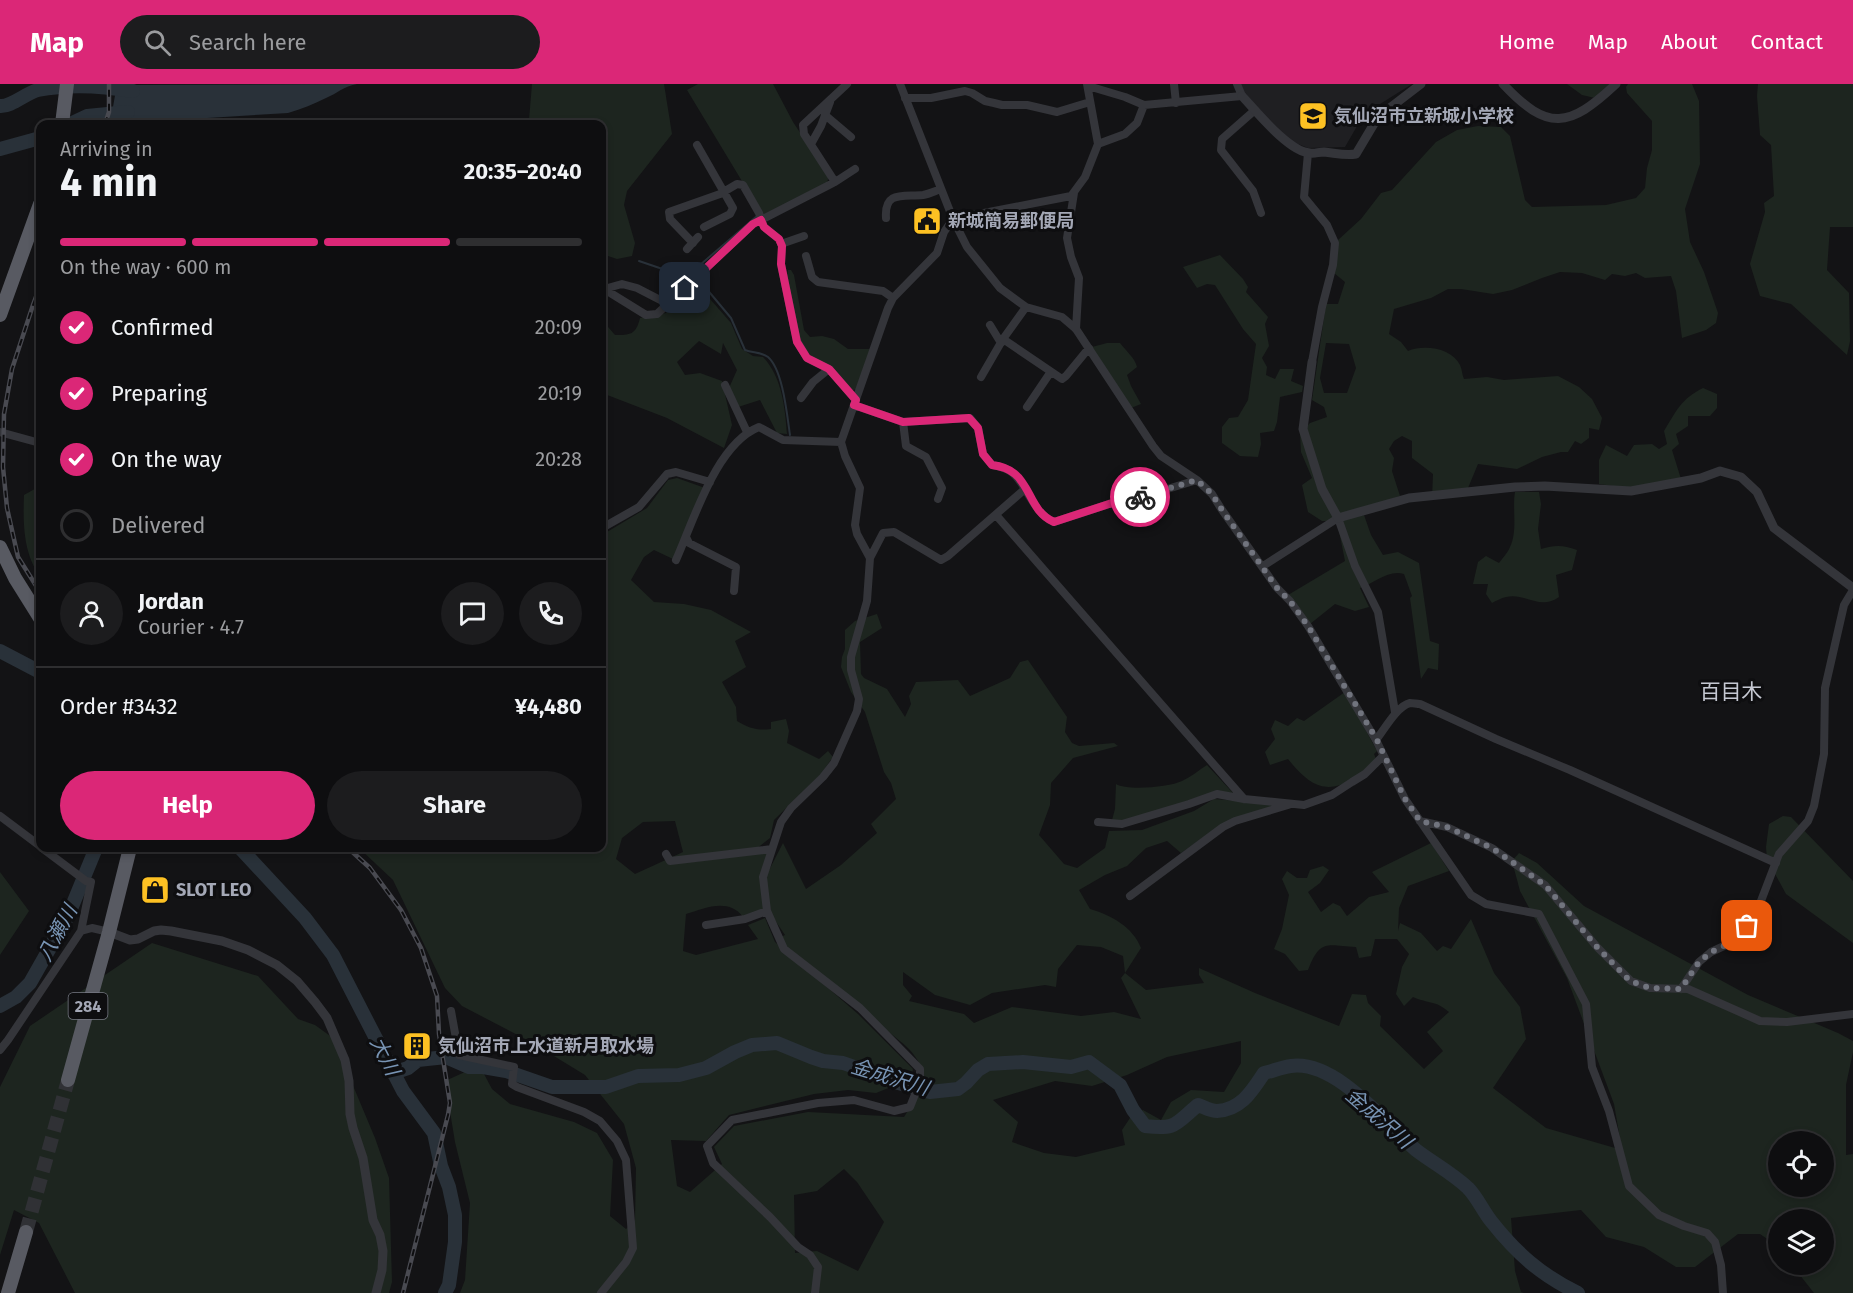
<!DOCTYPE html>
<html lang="en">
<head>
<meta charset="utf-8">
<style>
	:root { --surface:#0e0e10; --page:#1c1c1e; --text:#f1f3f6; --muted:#9b9c9f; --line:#2e2e30; --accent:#db2777 }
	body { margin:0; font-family:"Fira Sans","Noto Sans JP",sans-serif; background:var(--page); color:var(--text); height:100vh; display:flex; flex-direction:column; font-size:22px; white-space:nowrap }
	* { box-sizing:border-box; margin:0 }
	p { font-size:20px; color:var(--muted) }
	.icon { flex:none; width:33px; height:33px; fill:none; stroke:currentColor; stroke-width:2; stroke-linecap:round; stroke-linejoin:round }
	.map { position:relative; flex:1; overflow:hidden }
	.details { position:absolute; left:36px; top:36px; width:570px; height:732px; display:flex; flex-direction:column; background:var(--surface); border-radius:12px; box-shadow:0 3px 9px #0003,0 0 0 2px var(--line) }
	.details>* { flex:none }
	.controls { position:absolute; left:1768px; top:1047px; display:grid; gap:12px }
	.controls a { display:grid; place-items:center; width:66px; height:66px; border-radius:50%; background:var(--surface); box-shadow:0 3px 9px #0003,0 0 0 2px var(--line); font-size:30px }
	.pin { position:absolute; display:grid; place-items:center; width:51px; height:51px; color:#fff; margin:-26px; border-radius:12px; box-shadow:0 3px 9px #0006 }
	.courier { position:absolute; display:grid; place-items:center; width:60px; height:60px; margin:-30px; border:4px solid #db2777; border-radius:50%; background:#fff; color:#222; box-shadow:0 2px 8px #0007 }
	.head em { font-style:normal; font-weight:700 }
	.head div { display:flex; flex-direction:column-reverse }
	.head { display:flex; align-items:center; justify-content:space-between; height:102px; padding:0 24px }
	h1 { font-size:39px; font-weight:700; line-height:45px }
	.bar { display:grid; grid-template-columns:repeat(4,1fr); gap:9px 6px; align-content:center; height:72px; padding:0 24px }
	.bar i { height:8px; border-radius:4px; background:var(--line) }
	.bar .on { background:var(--accent) }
	.bar p { grid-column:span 4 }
	.line { display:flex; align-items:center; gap:15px; padding:0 24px; border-top:2px solid var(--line) }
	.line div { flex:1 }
	.round { display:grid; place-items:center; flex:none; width:63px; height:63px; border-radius:32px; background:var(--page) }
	ol { padding:0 24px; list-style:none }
	li { display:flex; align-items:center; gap:18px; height:66px }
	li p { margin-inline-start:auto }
	li .icon { padding:6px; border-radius:50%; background:var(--accent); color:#fff; stroke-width:4 }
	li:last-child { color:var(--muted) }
	li i { width:33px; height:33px; border:3px solid var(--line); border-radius:50% }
	.button { display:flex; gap:12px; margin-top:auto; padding:12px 24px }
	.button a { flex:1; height:69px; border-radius:36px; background:var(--accent); color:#fff; font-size:24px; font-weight:700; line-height:69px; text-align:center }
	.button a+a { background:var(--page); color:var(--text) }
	header { display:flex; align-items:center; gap:36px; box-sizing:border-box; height:84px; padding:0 30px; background:var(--accent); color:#fff }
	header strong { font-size:28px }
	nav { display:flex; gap:33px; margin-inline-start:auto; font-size:21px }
	.search { width:420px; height:54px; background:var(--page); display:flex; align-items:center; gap:15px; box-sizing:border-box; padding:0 21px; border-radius:33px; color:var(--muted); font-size:22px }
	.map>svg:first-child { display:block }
</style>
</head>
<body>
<header>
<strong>Map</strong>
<div class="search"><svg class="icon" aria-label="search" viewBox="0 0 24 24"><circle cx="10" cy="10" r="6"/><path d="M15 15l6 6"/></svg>Search here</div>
<nav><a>Home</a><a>Map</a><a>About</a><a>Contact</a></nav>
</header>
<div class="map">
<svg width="1853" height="1209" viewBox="0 0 1853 1209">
	<rect width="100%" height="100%" fill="#131315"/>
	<path fill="#1f1f22" d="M1241 0H1412L1364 30 1345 63 1308 64 1293 58 1265 35 1243 7Z"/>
	<path fill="#1d251f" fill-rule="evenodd" d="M532 0H664L672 50 627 107 624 121 635 159 632 172 617 175 602 170V40H526L529 36Z
		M698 0H773L793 38 829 92 826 102 763 132 687 6Z
		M1567 0H1611L1595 14 1582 11Z
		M1628 0H1692L1699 17 1700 80 1685 125 1690 158 1704 188 1718 229 1716 239 1706 246 1682 254 1676 207 1671 192 1645 194 1636 189 1625 192 1612 190 1605 196 1582 189 1560 188 1542 194 1512 206 1493 210 1461 205H1448L1431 214 1394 225 1389 250 1401 258 1408 267C1424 260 1452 264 1460 281 1462 285 1462 291 1464 295L1487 293 1504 296 1558 292 1579 303 1592 315 1602 334 1599 346 1589 344V354L1581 360 1575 357 1568 368H1561L1542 373 1517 385 1478 380 1468 404 1432 415 1433 390 1412 374V357L1402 352 1394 357 1389 365 1394 374 1392 387 1400 412 1327 437H1322L1308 428 1302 401 1312 394 1301 368 1300 350 1310 339 1327 333 1324 323 1312 316 1326 220H1338L1345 198 1334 189 1338 156 1361 135 1381 109 1392 106 1436 58 1457 46 1478 42 1501 43 1510 52 1525 116 1532 123 1606 121 1636 114 1645 104 1647 84 1652 66V37L1627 9 1626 3ZM1326 259 1349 260 1356 284 1347 309H1324L1320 294Z
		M1758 0H1853V143H1830L1827 186 1849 209 1850 257 1847 271 1791 220 1760 212 1750 180 1765 128 1764 119 1774 112 1771 61 1760 51 1757 12Z
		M1220 171 1243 195 1248 203 1246 208 1268 233 1265 240 1269 262 1262 274 1267 283 1266 291 1275 295 1280 285H1294L1291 297 1303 302 1302 308 1280 313 1277 338 1274 347 1260 349 1261 360 1258 373 1240 372 1222 359V343L1229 334 1238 333 1248 316 1256 260 1243 245 1215 201 1207 200 1197 204 1183 183Z
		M788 186H791L794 191 804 246 810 253 822 252 834 255 848 265H870L856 305 852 307 810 272 799 254 787 191Z
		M697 200 731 239 742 265 753 272 763 273C782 293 785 323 787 350L777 349 760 316 738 323 729 304 737 286 723 259 721 270 699 257 677 278 685 291 700 289 722 297 732 341 724 364 667 334 602 309V236L615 251C630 251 636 251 640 234L666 229Z
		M1107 259H1120C1126 267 1135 274 1137 283L1127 291 1131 302 1141 320 1131 324 1092 263Z
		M1703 304 1717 310V324L1710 332H1688V342L1676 350 1679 360 1672 366 1681 395 1627 404 1599 400V376L1606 361 1627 372 1634 361 1652 360 1659 365 1667 360 1664 347C1677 326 1681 315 1703 304Z
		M677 394 705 404 673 475 654 466 644 473 631 496 654 518 684 520 711 526 751 548 735 557 746 583 722 598 736 623 737 637C749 644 757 647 771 645V638L786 635 789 647 787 659 819 675 828 667 833 673 821 690 774 736 770 754 751 769H769L761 792 764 826 743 833C728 813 704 825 686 830L683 867 696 871 758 855 748 841 765 834 775 858 858 930 913 985 911 995 876 1009 848 1006 814 1010 729 1031 706 1057 671 1056 677 1102 690 1108 722 1080 714 1063 734 1042 808 1028 904 1033 924 1001C923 993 922 983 918 977 908 959 889 951 875 936L782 861 779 854 785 851 770 829 766 792 783 759 806 805 841 781 877 749 871 740 896 715 891 699 884 688 865 628 851 608 841 583 842 573 845 565V546L855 537 877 530 882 544 860 558 861 590 864 594 887 605 905 633 911 620 909 612 916 598 958 596 970 612 1010 594 1020 578 1028 576 1067 633 1065 648 1072 659 1079 662 1114 659 1118 662 1073 674 1051 699 1050 721 1039 751 1064 780 1077 784 1105 764 1109 747 1142 746 1194 727 1214 715 1279 720 1224 739 1181 769 1167 757 1146 764 1127 782 1105 791 1079 806 1090 825C1111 831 1133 843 1141 864L1125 889 1146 906 1204 899 1199 891V884L1255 909 1339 942 1352 910 1366 911 1368 919 1381 932 1380 942 1424 985 1443 967 1427 948 1449 928C1435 916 1429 920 1413 913L1404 922 1396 910 1402 883 1409 870 1397 855H1375L1371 872 1359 874 1356 863C1326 861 1320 855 1308 886L1299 887 1285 870 1274 865 1282 845 1289 811 1282 795 1287 787 1297 794H1307L1310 786 1323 782 1329 786 1320 799 1308 808 1321 828 1333 819 1340 822 1347 832 1369 813 1389 808 1372 788 1431 759 1449 787 1408 802 1399 824 1398 847 1400 839 1421 849 1437 867 1443 862 1451 865 1471 835 1494 889 1520 923 1526 955 1493 1004 1546 1044 1622 1066 1614 1020 1567 894 1520 807 1512 777 1519 769 1537 779 1584 822 1748 911 1838 949 1853 957V968L1846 1001V1071L1853 1070V1209H1814L1792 1181 1824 1180V1136H1779V1163L1760 1150H1738L1695 1183H1676L1644 1163 1606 1153 1581 1126 1511 1134 1515 1187 1521 1208 1524 1209H460L465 1196 470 1119 455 1058 445 997 465 988 484 990 492 1005 510 1020 574 1038 597 1049 613 1076 610 1132 626 1145 635 1136 636 1084 624 1040 585 991 531 958 462 922 445 904 393 796 359 764H602V451L647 424 668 396ZM675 737 683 768 635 790 616 775 622 754 643 738ZM739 766 740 771 693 778 689 774ZM1077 861 1101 863 1123 872 1125 889 1121 894 1141 935 1114 928 1081 932 1012 923 974 939 964 930 909 917 912 912 903 901V888L935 911 970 921 992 909 1045 901 1056 903 1058 885ZM1241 957V979L1224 1008 1191 1006 1171 1018 1161 1036 1143 1026 1130 1034 1122 1046 1125 1061 1076 1073 1044 1069 1012 1058 1018 1038 993 1016 1055 997 1092 1002 1127 991 1167 973ZM1779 1058H1824V1102H1779ZM844 1085 857 1098 884 1138 858 1187 817 1167 795 1169 794 1111 817 1107Z
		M40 402V492C23 469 23 438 24 411Z
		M1515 408H1539L1541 420 1538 445 1541 465C1555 461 1563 461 1577 466L1572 486 1556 491 1559 513C1540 527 1525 508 1506 513 1501 514 1496 517 1492 519L1486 510 1488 500H1473L1478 478 1486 472 1499 479C1503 474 1508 468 1510 463 1518 446 1512 425 1515 408Z
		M1364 431 1371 451 1383 471 1398 468 1419 479 1430 557 1439 560 1438 586 1428 584 1421 595 1410 514 1412 512 1404 490C1389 485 1374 499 1360 504L1369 523 1355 527 1335 520 1310 540 1288 511 1345 477 1337 437Z
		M1345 608 1377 667 1374 670 1379 682C1338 704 1322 718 1288 675L1270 681 1265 668 1275 655 1271 645 1275 636 1288 642 1297 634 1304 637Z
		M1207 681 1233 709 1123 737 1112 736 1115 725 1116 700C1127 707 1170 703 1182 697 1191 693 1199 686 1207 681Z
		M1783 732 1791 733 1853 797V859L1786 810 1767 775 1766 763 1769 740Z
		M0 788 29 827 0 871Z
		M152 859 258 892 298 935 315 941 333 954 375 1054 389 1094 392 1198 389 1209H75L39 1139 14 1126 0 1171V1003L30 942Z"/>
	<path fill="#293139" d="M117 0 121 1 357 0C342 3 338 9 326 14 314 20 302 25 288 29L110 40Z"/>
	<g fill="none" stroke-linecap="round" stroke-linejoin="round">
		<path stroke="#293139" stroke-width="2" d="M639 177 686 193 757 132
			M700 197 731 234 745 266C753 269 761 268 768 273 783 286 787 331 790 351"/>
		<path stroke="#293139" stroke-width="14" d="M0 22C11 23 26 9 38 6 68 0 103 2 133 7
			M70 40 87 32 128 28
			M0 65 40 54
			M0 567 40 588
			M240 764 305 834 333 871 403 1007 434 1049 441 1082 449 1103 455 1131V1158L449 1201 445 1209
			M0 922 16 913 30 899 68 832 96 764
			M393 989 408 984 418 976 446 973 469 983H483L506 987 552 1003H606L638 992 679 991 706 984 735 968 752 961 777 959 811 973 823 977 843 979 869 988 888 996 930 1008 958 1005 966 999 978 986 988 980 1023 978 1071 983 1089 978 1120 1001 1133 1026 1145 1042C1177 1046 1175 1040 1198 1021 1204 1023 1211 1027 1217 1027 1241 1026 1252 1007 1264 989 1273 987 1282 983 1291 982 1336 976 1385 1039 1416 1066 1433 1079 1452 1089 1468 1104 1477 1113 1483 1127 1491 1137 1517 1170 1541 1191 1578 1209"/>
		<path stroke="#303135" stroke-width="14" stroke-dasharray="14 7" stroke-linecap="butt" d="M26 1148 68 996"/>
		<path stroke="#34353a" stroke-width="8" d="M900 0 953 135 967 163 1000 204 1019 218 1026 223 1062 233 1076 245 1153 362 1161 372 1197 396 1212 410 1222 426 1277 504 1290 517 1308 542 1376 656 1405 715 1471 811 1486 820 1539 830 1586 920 1592 983 1609 1027 1629 1102 1659 1131 1684 1142 1707 1149 1715 1158 1721 1181 1723 1209
			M1087 0 1098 60 1125 50 1137 39 1144 21 1242 12 1237 0
			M1174 0 1176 19
			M1088 2 1125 13 1144 21
			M905 14H931L965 7 972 9 985 17 994 19 1002 21H1027L1057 28 1090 18
			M1255 26 1222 55 1221 66 1253 107 1261 129
			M825 31 851 53
			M811 60 821 42 830 18
			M697 61 733 124 730 130 704 143
			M1308 69 1304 113 1327 141 1335 159 1333 181 1322 223 1312 278
			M835 98 855 85
			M1074 109 1067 154 1071 173 1079 194 1076 245
			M886 134C884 106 904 113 923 111 929 110 935 107 941 105
			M693 159 670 135 669 128 720 110 737 100 743 101 759 129 764 143 779 155 782 162 781 180 797 257 807 274 829 285 856 316
			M781 160 804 152
			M687 165 698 153
			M806 172 812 193 818 198 883 207 893 214
			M668 220 637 204 622 200 604 205 646 231 657 230 753 140 835 98 804 50 803 41 847 0
			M1026 223 1003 255 1062 295 1066 292 1089 264
			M990 241 1001 259
			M981 293 1003 255
			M725 301 747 348
			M801 314 813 298 829 285
			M854 321 903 338 970 334 978 344 983 370 992 381C1011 384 1016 390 1025 405L948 472 941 476 894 448 883 449 870 474
			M1027 323 1050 289
			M903 338 906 362 926 373 942 404 938 415
			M0 348 40 359
			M1025 405C1033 418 1040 432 1054 438L1109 420 1141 413 1197 396
			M996 431 1244 715
			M602 444 639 423 667 390 676 388 710 398
			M686 453 689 459 736 483 734 507
			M676 476C694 436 716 360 759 343L783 356 841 358
			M1263 482 1338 434 1355 482 1378 528 1395 628
			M1376 656C1384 646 1397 622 1410 619 1413 619 1417 620 1420 620L1496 655 1570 686 1776 779
			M0 732 40 762
			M1420 737 1447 743 1492 764 1545 801 1597 863 1631 897 1650 904 1688 905 1760 937 1787 938 1853 930
			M1098 738 1122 740 1189 720 1217 710 1244 715 1304 721 1332 711 1352 698 1365 690 1383 672
			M42 764 86 797 91 798 81 847
			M666 770 670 777 772 765
			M1130 812 1223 743 1235 737 1288 721
			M706 841 745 835 767 827
			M1681 905 1699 878 1711 868 1739 855 1756 830 1779 770 1808 737 1814 722 1824 670 1825 604 1844 521 1853 506
			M451 927 459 971 514 983 512 1000 517 1003 584 1028 600 1037 617 1057 626 1076 633 1164 626 1178 601 1209
			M0 966 8 956 81 847 92 844 109 848
			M815 1209 818 1183 810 1171 798 1163 770 1133 713 1079 707 1062 732 1036 818 1019 854 1016 894 1027 910 1023 920 998V985L860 924 784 865 767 827 763 793 781 738 791 724 823 693 834 679 857 627 859 615 851 586V573L867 517 870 474 857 450 855 441 860 404 845 372 841 358 888 224 893 214 937 169 944 148 953 135 1071 112 1085 93 1098 60"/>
		<path stroke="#34353a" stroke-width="9" d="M1503 0C1548 48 1569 44 1616 0
			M1242 12C1256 27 1289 68 1310 69 1314 70 1319 68 1324 68 1335 69 1345 72 1356 70L1378 33 1421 0
			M1312 278 1303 345 1322 405 1338 434 1409 414 1515 403 1545 402 1631 407 1701 394 1720 387 1741 393 1757 408 1774 444 1853 504
			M109 848 130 856 138 855 154 847 161 846 171 847 222 857 248 866 277 881 297 897 315 918 327 934 345 976 349 997 350 1030 353 1044 363 1074 373 1136 380 1151 383 1167 382 1186 376 1209"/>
		<path stroke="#585a62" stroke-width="14" d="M62 40 67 0
			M0 231 40 120
			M0 463 15 494 40 534
			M68 996 109 848 130 764
			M8 1209 26 1148"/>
		<g stroke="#494a51" stroke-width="4.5">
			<path id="rail" d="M105 40 109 28V0
				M40 202 33 221 12 285 4 330 3 383 7 424 18 473 40 508
				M348 764 370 784 401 826 421 864 437 912 439 950 450 1019 448 1031 403 1209"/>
		</g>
		<use href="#rail" stroke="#0e0e10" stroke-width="2" stroke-dasharray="7" stroke-linecap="butt"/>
	</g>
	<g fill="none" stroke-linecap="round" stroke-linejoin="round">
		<path stroke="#71747e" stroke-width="6" stroke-dasharray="0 10.8" d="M1140 413 1197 396 1212 410 1222 426 1277 504 1290 517 1308 542 1377 656 1405 715 1420 737 1447 743 1492 764 1545 801 1597 863 1630 897 1650 904 1681 905 1699 878 1711 868 1739 855 1747 842"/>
		<path stroke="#db2777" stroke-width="8" d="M685 204 753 140 761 136 764 143 779 155 782 162 781 180 797 258 807 274 829 285 856 316 854 321 903 338 969 334 978 344 983 370 992 381C1000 382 1008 384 1015 390 1031 403 1031 428 1054 438L1109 420 1140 413"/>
	</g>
	<defs>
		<g id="school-square" transform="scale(1.5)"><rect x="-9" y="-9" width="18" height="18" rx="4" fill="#fdc123" stroke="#0e0e10"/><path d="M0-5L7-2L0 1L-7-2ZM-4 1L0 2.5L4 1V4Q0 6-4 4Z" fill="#111"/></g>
		<g id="civic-square" transform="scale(1.5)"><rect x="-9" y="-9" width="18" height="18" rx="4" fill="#fdc123" stroke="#0e0e10"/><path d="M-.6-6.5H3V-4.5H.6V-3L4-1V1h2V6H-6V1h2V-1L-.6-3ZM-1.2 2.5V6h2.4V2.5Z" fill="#111"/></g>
		<g id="shop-square" transform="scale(1.5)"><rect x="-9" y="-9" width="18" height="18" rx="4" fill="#fdc123" stroke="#0e0e10"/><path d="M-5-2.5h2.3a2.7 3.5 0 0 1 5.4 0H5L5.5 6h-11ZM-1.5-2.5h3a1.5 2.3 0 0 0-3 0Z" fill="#111"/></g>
		<g id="building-square" transform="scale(1.5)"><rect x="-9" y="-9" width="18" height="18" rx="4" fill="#fdc123" stroke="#0e0e10"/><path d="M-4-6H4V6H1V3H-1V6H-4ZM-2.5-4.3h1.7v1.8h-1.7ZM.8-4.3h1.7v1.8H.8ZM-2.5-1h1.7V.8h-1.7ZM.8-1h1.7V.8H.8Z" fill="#111"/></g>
	</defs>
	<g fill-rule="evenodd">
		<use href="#school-square" x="1313" y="32"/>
		<use href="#civic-square" x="927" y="137"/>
		<use href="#shop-square" x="155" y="806"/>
		<use href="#building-square" x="417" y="962"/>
	</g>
	<g text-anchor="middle" stroke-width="6" stroke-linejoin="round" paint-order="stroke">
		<rect fill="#0e0e10" stroke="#777a84" stroke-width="1.5" x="68.5" y="909" width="39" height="26" rx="4.5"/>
		<g font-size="16" font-weight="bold" fill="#a4a8b6">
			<text x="88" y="928">284</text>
		</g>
		<g font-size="18" font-weight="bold" fill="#a4a8b6" stroke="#0e0e10" text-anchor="start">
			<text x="1334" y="38">気仙沼市立新城小学校</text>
			<text x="948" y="143">新城簡易郵便局</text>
			<text x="176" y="812">SLOT LEO</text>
			<text x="438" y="968">気仙沼市上水道新月取水場</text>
		</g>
		<g font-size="20" font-style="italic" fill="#7894b4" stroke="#0e0e10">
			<text transform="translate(57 849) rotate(-62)" y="7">八瀬川</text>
			<text transform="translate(385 972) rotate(63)" y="7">大川</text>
			<text transform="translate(890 993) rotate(17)" y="7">金成沢川</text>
			<text transform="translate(1379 1034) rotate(41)" y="7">金成沢川</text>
		</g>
		<g font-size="21" fill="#c5c8d2" stroke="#0e0e10">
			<text x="1731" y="615">百目木</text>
		</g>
	</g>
</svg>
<div class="controls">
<a><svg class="icon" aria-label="locate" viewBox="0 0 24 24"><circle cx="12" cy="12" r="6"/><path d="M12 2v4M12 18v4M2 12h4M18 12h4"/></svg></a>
<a><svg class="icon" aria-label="layers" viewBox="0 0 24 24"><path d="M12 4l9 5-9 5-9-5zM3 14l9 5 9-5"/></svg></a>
</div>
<div class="pin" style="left:1747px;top:842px;background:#ea580c"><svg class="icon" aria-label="bag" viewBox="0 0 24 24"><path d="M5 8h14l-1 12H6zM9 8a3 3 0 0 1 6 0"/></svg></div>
<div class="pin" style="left:685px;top:204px;background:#1f2937"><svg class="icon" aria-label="home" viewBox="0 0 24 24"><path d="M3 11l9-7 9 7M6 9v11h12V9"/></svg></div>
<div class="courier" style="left:1140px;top:413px"><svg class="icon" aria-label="bike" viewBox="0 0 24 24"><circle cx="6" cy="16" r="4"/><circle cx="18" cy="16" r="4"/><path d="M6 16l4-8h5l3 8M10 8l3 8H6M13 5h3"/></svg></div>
<section class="details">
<div class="head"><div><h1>4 min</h1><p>Arriving in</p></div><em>20:35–20:40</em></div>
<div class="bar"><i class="on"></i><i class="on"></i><i class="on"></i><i></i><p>On the way · 600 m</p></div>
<ol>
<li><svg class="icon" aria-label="check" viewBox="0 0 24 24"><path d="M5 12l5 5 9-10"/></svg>Confirmed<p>20:09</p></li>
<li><svg class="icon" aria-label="check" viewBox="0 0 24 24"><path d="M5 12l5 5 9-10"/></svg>Preparing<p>20:19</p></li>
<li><svg class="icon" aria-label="check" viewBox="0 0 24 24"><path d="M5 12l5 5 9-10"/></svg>On the way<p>20:28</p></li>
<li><i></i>Delivered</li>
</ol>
<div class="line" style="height:108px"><a class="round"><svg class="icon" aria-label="person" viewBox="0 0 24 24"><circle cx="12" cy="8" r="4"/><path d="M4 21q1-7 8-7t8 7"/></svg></a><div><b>Jordan</b><p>Courier · 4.7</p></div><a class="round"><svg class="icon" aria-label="chat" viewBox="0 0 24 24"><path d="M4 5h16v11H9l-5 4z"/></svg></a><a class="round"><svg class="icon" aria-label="phone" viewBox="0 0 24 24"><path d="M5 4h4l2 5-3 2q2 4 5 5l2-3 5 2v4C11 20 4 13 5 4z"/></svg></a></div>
<div class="line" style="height:78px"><div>Order #3432</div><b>¥4,480</b></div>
<div class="button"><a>Help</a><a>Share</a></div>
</section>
</div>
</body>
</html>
